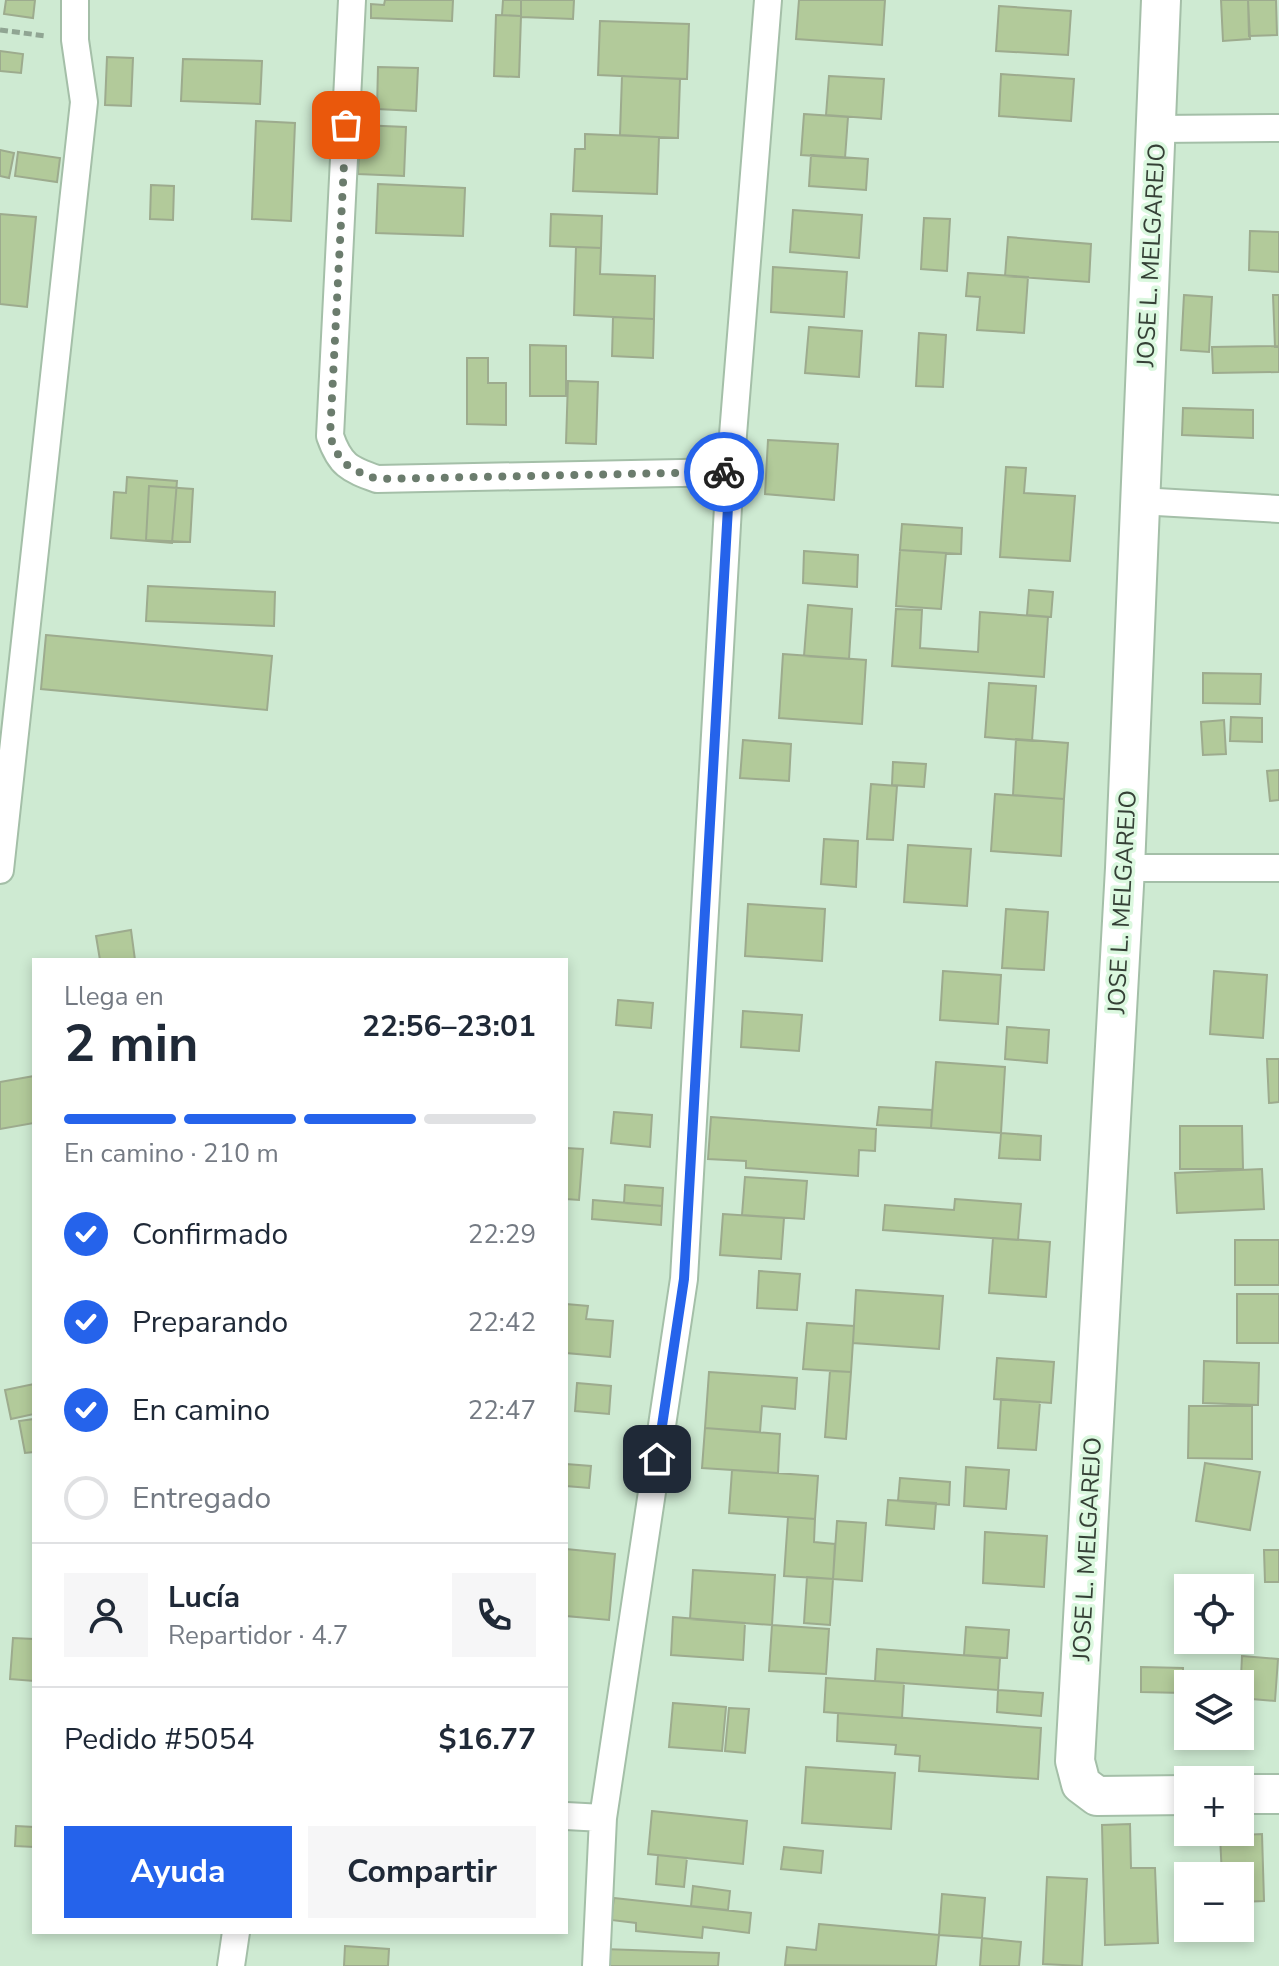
<!DOCTYPE html>
<html lang="es">
<head>
<meta charset="utf-8">
<style>
	:root { --surface:#fff; --page:#f6f6f7; --text:#1f2937; --muted:#747a83; --line:#e0e1e3; --accent:#2563eb }
	body { margin:0; font-family:"Nunito Sans",sans-serif; background:var(--page); color:var(--text); height:100vh; display:flex; flex-direction:column; font-size:30px; white-space:nowrap }
	* { box-sizing:border-box; margin:0 }
	p { font-size:26px; color:var(--muted) }
	.icon { flex:none; width:44px; height:44px; fill:none; stroke:currentColor; stroke-width:2; stroke-linecap:round; stroke-linejoin:round }
	.map { position:relative; flex:1; overflow:hidden }
	.panel { position:absolute; left:32px; top:958px; width:536px; height:976px; display:flex; flex-direction:column; background:var(--surface); border-radius:0px; box-shadow:0 4px 12px #0003 }
	.panel>* { flex:none }
	.tools { position:absolute; left:1174px; top:1574px; display:grid; gap:16px }
	.tools a { display:grid; place-items:center; width:80px; height:80px; border-radius:0px; background:var(--surface); box-shadow:0 4px 12px #0003; font-size:40px }
	.pin { position:absolute; display:grid; place-items:center; width:68px; height:68px; color:#fff; margin:-34px; border-radius:16px; box-shadow:0 4px 12px #0006 }
	.courier { position:absolute; display:grid; place-items:center; width:80px; height:80px; margin:-40px; border:6px solid #2563eb; border-radius:50%; background:#fff; color:#222; box-shadow:0 2px 10px #0007 }
	.overview em { font-style:normal; font-weight:700 }
	.overview div { display:flex; flex-direction:column-reverse }
	.overview { display:flex; align-items:center; justify-content:space-between; height:136px; padding:0 32px }
	h1 { font-size:52px; font-weight:700; line-height:60px }
	.bar { display:grid; grid-template-columns:repeat(4,1fr); gap:12px 8px; align-content:center; height:96px; padding:0 32px }
	.bar i { height:10px; border-radius:6px; background:var(--line) }
	.bar .current { background:var(--accent) }
	.bar p { grid-column:span 4 }
	.line { display:flex; align-items:center; gap:20px; padding:0 32px; border-top:2px solid var(--line) }
	.line div { flex:1 }
	.round { display:grid; place-items:center; flex:none; width:84px; height:84px; border-radius:0px; background:var(--page) }
	ol { padding:0 32px; list-style:none }
	li { display:flex; align-items:center; gap:24px; height:88px }
	li p { margin-inline-start:auto }
	li .icon { padding:8px; border-radius:50%; background:var(--accent); color:#fff; stroke-width:4 }
	li:last-child { color:var(--muted) }
	li i { width:44px; height:44px; border:4px solid var(--line); border-radius:50% }
	.action { display:flex; gap:16px; margin-top:auto; padding:16px 32px }
	.action a { flex:1; height:92px; border-radius:0px; background:var(--accent); color:#fff; font-size:32px; font-weight:700; line-height:92px; text-align:center }
	.action a+a { background:var(--page); color:var(--text) }
	.map>svg:first-child { display:block }
</style>
</head>
<body>
<div class="map">
<svg width="1279" height="1966" viewBox="0 0 1279 1966">
	<rect width="100%" height="100%" fill="#ceead2"/>
	<path fill="#b2ca9a" stroke="#9dab8e" stroke-width="2" d="M6 0H35L33 18 4 14Z
		M385 0H453L452 21 371 18V4L384 5Z
		M503 0H521V16L502 15Z
		M521 0H574L573 19 521 17Z
		M799 0H885L882 45 796 39Z
		M1221 0H1248L1250 39 1223 41Z
		M1248 0H1276L1277 35 1249 36Z
		M999 6 1071 11 1068 55 996 51Z
		M496 15 521 16 519 77 494 76Z
		M600 21 689 24 687 79 598 75Z
		M0 51 23 54 21 73 0 71Z
		M107 57 133 58 131 106 105 105Z
		M183 59 262 61 260 104 181 101Z
		M378 67 418 68 416 111 377 109Z
		M1001 74 1074 79 1071 121 999 116Z
		M622 76 680 79 678 138 620 135Z
		M829 76 884 79 881 119 826 115Z
		M804 114 848 117 845 158 801 155Z
		M256 121 295 123 291 221 252 219Z
		M360 125 406 127 404 176 358 174Z
		M585 134 659 137 657 194 573 191 575 149H585Z
		M0 150 14 153 9 178 0 176Z
		M18 152 60 158 57 182 15 176Z
		M811 155 868 159 866 190 809 186Z
		M378 184 465 188 463 236 376 233Z
		M151 185 174 186 173 220 150 219Z
		M793 210 862 215 859 258 790 252Z
		M0 214 36 217 27 307 0 304Z
		M551 214 602 216 601 248 550 246Z
		M924 218 950 219 947 271 921 269Z
		M1250 231 1279 232V272L1249 270Z
		M1008 237 1091 244 1089 282 1005 276Z
		M576 247 601 248 600 274 655 276 654 319 574 315Z
		M773 267 847 272 844 317 771 312Z
		M968 273 1028 277 1024 333 977 330 980 297 966 296Z
		M1184 295 1212 297 1209 352 1181 350Z
		M1273 295H1279V347H1275Z
		M613 317 654 319 653 358 612 356Z
		M809 327 862 331 859 377 805 373Z
		M919 333 946 335 943 387 916 386Z
		M530 345 566 346V396H530Z
		M1279 346V372L1213 373 1212 347Z
		M467 358H488V383H506V425L467 424Z
		M568 381 598 382 596 444 566 443Z
		M1183 408 1253 410V438L1182 435Z
		M768 440 838 444 834 500 765 494Z
		M1006 467 1026 468 1024 493 1075 496 1070 561 1000 557Z
		M127 477 177 481 172 543 111 538 114 492 126 493Z
		M149 486 193 489 190 542 146 540Z
		M902 524 962 528 961 554 900 550Z
		M900 550 946 553 941 609 896 606Z
		M804 551 858 555 857 587 803 583Z
		M148 586 275 592 274 626 146 621Z
		M1029 590 1053 592 1051 617 1027 615Z
		M808 605 852 609 849 659 804 656Z
		M896 609 922 610 920 648 978 652 980 612 1048 617 1044 677 892 666Z
		M46 635 272 656 267 710 41 689Z
		M783 654 866 660 862 724 779 718Z
		M1203 673 1261 674 1260 704 1203 703Z
		M989 683 1036 686 1032 741 985 737Z
		M1231 717 1262 718V742L1230 741Z
		M1224 720 1226 754 1203 755 1201 722Z
		M1016 739 1068 743 1064 799 1013 795Z
		M743 740 791 744 789 781 740 778Z
		M893 762 926 764 924 787 892 785Z
		M1279 770V800L1270 801 1267 771Z
		M871 784 897 786 893 840 867 839Z
		M995 794 1064 799 1061 856 991 851Z
		M824 839 858 841 856 887 821 884Z
		M908 845 971 849 967 906 904 902Z
		M748 904 825 909 822 961 745 956Z
		M1006 909 1048 912 1044 970 1002 968Z
		M131 930 135 960H100L96 936Z
		M943 971 1001 975 998 1024 940 1020Z
		M1214 971 1267 975 1263 1038 1210 1034Z
		M618 1000 653 1003 651 1028 616 1025Z
		M743 1011 802 1015 799 1051 741 1047Z
		M1007 1027 1049 1030 1047 1063 1005 1059Z
		M1267 1059H1279V1102L1269 1103Z
		M936 1062 1005 1067 1001 1133 931 1128Z
		M34 1076V1123L0 1129V1082Z
		M879 1107 932 1110 931 1128 877 1125Z
		M614 1112 652 1115 650 1147 611 1143Z
		M711 1117 876 1129 875 1151 859 1150 858 1176 746 1168V1161L708 1159Z
		M1180 1126H1242L1243 1169H1180Z
		M1001 1133 1041 1136 1040 1160 999 1158Z
		M566 1148 583 1149 579 1200 566 1199Z
		M1262 1169 1264 1209 1177 1213 1175 1173Z
		M745 1177 807 1181 804 1219 742 1215Z
		M625 1185 663 1188 662 1206 624 1203Z
		M955 1199 1021 1204 1018 1240 883 1230 885 1205 954 1210Z
		M593 1200 662 1206 661 1225 592 1219Z
		M723 1214 784 1218 781 1259 720 1255Z
		M993 1238 1050 1242 1046 1297 989 1293Z
		M1235 1240H1279V1285H1235Z
		M759 1271 800 1274 797 1310 757 1308Z
		M856 1290 943 1296 939 1349 853 1343Z
		M1237 1294H1279V1343H1237Z
		M566 1304 588 1306 586 1319 613 1321 610 1357 566 1353Z
		M807 1323 854 1326 851 1372 803 1369Z
		M997 1358 1054 1362 1051 1403 994 1399Z
		M1204 1361 1259 1363 1258 1405 1203 1403Z
		M830 1371 851 1372 846 1439 825 1437Z
		M709 1372 797 1378 795 1409 762 1406 760 1432 705 1428Z
		M577 1383 611 1386 609 1414 575 1411Z
		M34 1384V1414L11 1419 5 1390Z
		M1001 1399 1040 1402 1036 1450 998 1448Z
		M1189 1406H1252V1459L1188 1458Z
		M34 1419V1452L25 1453 19 1421Z
		M705 1428 780 1434 778 1473 702 1468Z
		M1205 1463 1260 1472 1250 1530 1196 1521Z
		M566 1464 591 1466 589 1488 566 1486Z
		M966 1467 1009 1470 1006 1509 964 1506Z
		M732 1470 818 1476 815 1519 729 1513Z
		M900 1478 950 1482 949 1505 898 1501Z
		M888 1500 936 1503 934 1529 886 1525Z
		M788 1517 815 1519 814 1542 835 1544 833 1579 784 1576Z
		M837 1521 866 1523 862 1581 833 1579Z
		M985 1532 1047 1536 1044 1587 983 1583Z
		M566 1549 615 1554 609 1620 566 1616Z
		M1264 1550H1279V1582H1265Z
		M693 1570 775 1575 772 1625 690 1619Z
		M807 1577 833 1579 830 1625 804 1623Z
		M673 1617 745 1623 743 1660 671 1655Z
		M772 1625 829 1629 826 1674 769 1671Z
		M966 1627 1009 1630 1007 1658 964 1655Z
		M13 1638 34 1639V1681L10 1679Z
		M877 1649 1000 1658 998 1690 875 1681Z
		M1242 1656 1278 1659 1275 1701 1240 1698Z
		M1141 1667 1183 1668V1693L1141 1692Z
		M826 1678 904 1683 902 1718 824 1712Z
		M998 1690 1043 1693 1041 1716 997 1712Z
		M673 1703 726 1707 722 1751 669 1747Z
		M729 1708 749 1709 745 1753 725 1751Z
		M838 1713 1041 1728 1038 1779 919 1771 920 1756 895 1754 896 1745 837 1741Z
		M806 1767 895 1773 891 1829 802 1823Z
		M652 1811 747 1821 743 1864 648 1854Z
		M1130 1824 1131 1868H1155L1158 1943 1105 1945 1102 1825Z
		M16 1826 34 1827V1847L15 1846Z
		M1262 1834 1264 1901 1240 1902V1876H1222L1220 1836Z
		M784 1847 823 1851 821 1873 781 1869Z
		M658 1855 687 1858 684 1887 656 1884Z
		M1047 1877 1087 1879 1082 1966 1043 1964Z
		M693 1886 730 1891 728 1910 691 1906Z
		M942 1894 985 1898 982 1938 939 1935Z
		M614 1898 751 1913 749 1933 703 1927 702 1938 636 1931V1923L611 1920Z
		M819 1924 939 1935 936 1966 785 1965 787 1947 816 1950Z
		M982 1938 1021 1942 1019 1966H980Z
		M345 1946 389 1949 388 1966H344Z
		M603 1949 719 1953 718 1966H603Z"/>
	<g fill="none" stroke-linecap="round" stroke-linejoin="round">
		<g stroke="#a4bfa8" stroke-width="30">
			<path id="street" d="M352 0 330 436C340 465 349 469 377 479L730 472
				M1157 129 1279 128
				M1139 501 1279 509
				M1125 868H1279
				M0 870 84 102 75 40V0
				M566 1816 603 1818
				M231 1966 236 1932
				M596 1966 603 1818 684 1279 730 472 768 0"/>
		</g>
		<g stroke="#a4bfa8" stroke-width="42">
			<path id="secondary" d="M1161 0 1125 868 1075 1761 1081 1784 1097 1796 1188 1795
				M1240 1794H1279"/>
		</g>
		<path stroke="#90a593" stroke-width="5" stroke-dasharray="8 4" stroke-linecap="butt" d="M0 30 46 36"/>
		<use href="#street" stroke="#fff" stroke-width="26"/>
		<use href="#secondary" stroke="#fff" stroke-width="38"/>
	</g>
	<g fill="none" stroke-linecap="round" stroke-linejoin="round">
		<path stroke="#6b7c6d" stroke-width="8" stroke-dasharray="0 14.4" d="M346 125 330 436C340 465 349 469 377 479L724 472"/>
		<path stroke="#2563eb" stroke-width="10" d="M657 1459 684 1279 730 472H724"/>
	</g>
	<g text-anchor="middle" stroke-width="7" stroke-linejoin="round" paint-order="stroke">
		<g font-size="24" fill="#354036" stroke="#dbf8df">
			<text transform="translate(1151 255) rotate(-87)" y="8">JOSE L. MELGAREJO</text>
			<text transform="translate(1122 902) rotate(-87)" y="8">JOSE L. MELGAREJO</text>
			<text transform="translate(1087 1549) rotate(-87)" y="8">JOSE L. MELGAREJO</text>
		</g>
	</g>
</svg>
<div class="tools">
<a><svg class="icon" aria-label="locate" viewBox="0 0 24 24"><circle cx="12" cy="12" r="6"/><path d="M12 2v4M12 18v4M2 12h4M18 12h4"/></svg></a>
<a><svg class="icon" aria-label="layers" viewBox="0 0 24 24"><path d="M12 4l9 5-9 5-9-5zM3 14l9 5 9-5"/></svg></a>
<a>+</a>
<a>−</a>
</div>
<div class="pin" style="left:346px;top:125px;background:#ea580c"><svg class="icon" aria-label="bag" viewBox="0 0 24 24"><path d="M5 8h14l-1 12H6zM9 8a3 3 0 0 1 6 0"/></svg></div>
<div class="pin" style="left:657px;top:1459px;background:#1f2937"><svg class="icon" aria-label="home" viewBox="0 0 24 24"><path d="M3 11l9-7 9 7M6 9v11h12V9"/></svg></div>
<div class="courier" style="left:724px;top:472px"><svg class="icon" aria-label="bike" viewBox="0 0 24 24"><circle cx="6" cy="16" r="4"/><circle cx="18" cy="16" r="4"/><path d="M6 16l4-8h5l3 8M10 8l3 8H6M13 5h3"/></svg></div>
<section class="panel">
<div class="overview"><div><h1>2 min</h1><p>Llega en</p></div><em>22:56–23:01</em></div>
<div class="bar"><i class="current"></i><i class="current"></i><i class="current"></i><i></i><p>En camino · 210 m</p></div>
<ol>
<li><svg class="icon" aria-label="check" viewBox="0 0 24 24"><path d="M5 12l5 5 9-10"/></svg>Confirmado<p>22:29</p></li>
<li><svg class="icon" aria-label="check" viewBox="0 0 24 24"><path d="M5 12l5 5 9-10"/></svg>Preparando<p>22:42</p></li>
<li><svg class="icon" aria-label="check" viewBox="0 0 24 24"><path d="M5 12l5 5 9-10"/></svg>En camino<p>22:47</p></li>
<li><i></i>Entregado</li>
</ol>
<div class="line" style="height:144px"><a class="round"><svg class="icon" aria-label="person" viewBox="0 0 24 24"><circle cx="12" cy="8" r="4"/><path d="M4 21q1-7 8-7t8 7"/></svg></a><div><b>Lucía</b><p>Repartidor · 4.7</p></div><a class="round"><svg class="icon" aria-label="phone" viewBox="0 0 24 24"><path d="M5 4h4l2 5-3 2q2 4 5 5l2-3 5 2v4C11 20 4 13 5 4z"/></svg></a></div>
<div class="line" style="height:104px"><div>Pedido #5054</div><b>$16.77</b></div>
<div class="action"><a>Ayuda</a><a>Compartir</a></div>
</section>
</div>
</body>
</html>
